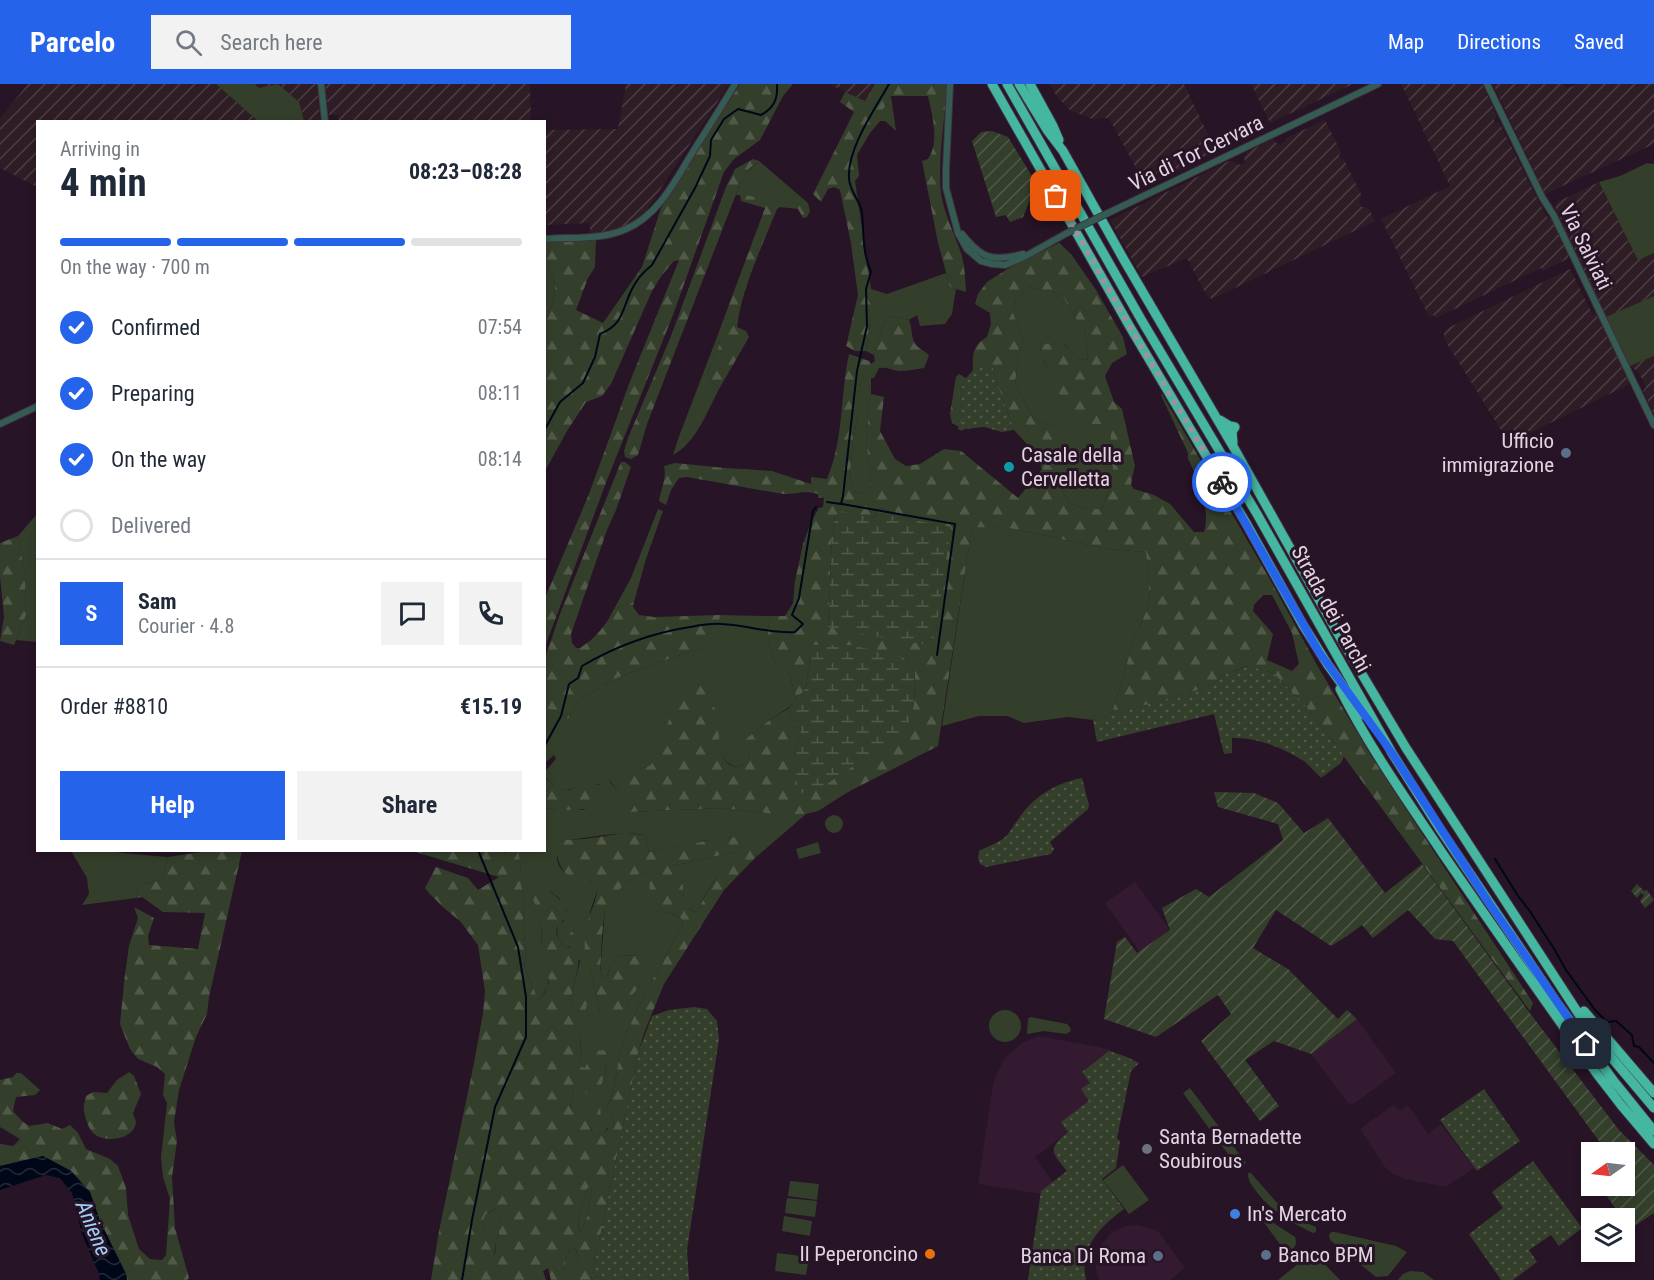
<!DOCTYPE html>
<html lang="en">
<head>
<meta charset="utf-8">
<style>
	:root { --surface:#fff; --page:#f2f2f3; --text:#1f2937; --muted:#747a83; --line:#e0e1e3; --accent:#2563eb }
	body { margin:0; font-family:"Roboto Condensed",sans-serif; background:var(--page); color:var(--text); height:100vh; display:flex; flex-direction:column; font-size:22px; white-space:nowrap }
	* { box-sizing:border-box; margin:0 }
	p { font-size:20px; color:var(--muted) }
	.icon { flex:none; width:33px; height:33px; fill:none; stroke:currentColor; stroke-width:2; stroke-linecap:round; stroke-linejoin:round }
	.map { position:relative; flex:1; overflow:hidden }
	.details { position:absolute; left:36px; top:36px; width:510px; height:732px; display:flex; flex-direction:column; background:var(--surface); border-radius:0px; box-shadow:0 3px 9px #0003 }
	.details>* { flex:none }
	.needle { width:39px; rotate:256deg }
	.fabs { position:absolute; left:1581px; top:1058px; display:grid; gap:12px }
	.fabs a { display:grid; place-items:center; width:54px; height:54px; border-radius:0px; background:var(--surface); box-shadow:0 3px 9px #0003; font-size:30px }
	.pin { position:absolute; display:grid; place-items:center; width:51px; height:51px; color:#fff; margin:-26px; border-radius:12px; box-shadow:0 3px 9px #0006 }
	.courier { position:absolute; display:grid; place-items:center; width:60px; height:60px; margin:-30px; border:4px solid #2563eb; border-radius:50%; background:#fff; color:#222; box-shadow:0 2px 8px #0007 }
	.headline em { font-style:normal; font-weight:700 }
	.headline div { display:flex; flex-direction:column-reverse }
	.headline { display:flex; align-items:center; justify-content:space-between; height:102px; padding:0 24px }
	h1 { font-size:39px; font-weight:700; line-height:45px }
	.bar { display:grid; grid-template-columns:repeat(4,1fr); gap:9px 6px; align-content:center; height:72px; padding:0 24px }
	.bar i { height:8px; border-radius:4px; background:var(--line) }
	.bar .active { background:var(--accent) }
	.bar p { grid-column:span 4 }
	.line { display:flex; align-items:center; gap:15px; padding:0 24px; border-top:2px solid var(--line) }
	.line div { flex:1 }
	.round { display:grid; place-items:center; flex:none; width:63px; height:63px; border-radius:0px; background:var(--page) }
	ol { padding:0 24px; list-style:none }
	li { display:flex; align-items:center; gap:18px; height:66px }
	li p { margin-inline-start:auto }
	li .icon { padding:6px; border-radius:50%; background:var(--accent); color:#fff; stroke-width:4 }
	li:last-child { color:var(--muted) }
	li i { width:33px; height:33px; border:3px solid var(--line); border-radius:50% }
	.primary-button { display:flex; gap:12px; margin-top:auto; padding:12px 24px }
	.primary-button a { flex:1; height:69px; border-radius:0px; background:var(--accent); color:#fff; font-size:24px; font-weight:700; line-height:69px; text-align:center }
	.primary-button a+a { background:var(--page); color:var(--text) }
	header { display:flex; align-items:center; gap:36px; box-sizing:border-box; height:84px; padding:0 30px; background:var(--accent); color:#fff }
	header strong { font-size:28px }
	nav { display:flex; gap:33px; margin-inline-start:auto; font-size:21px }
	.search { width:420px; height:54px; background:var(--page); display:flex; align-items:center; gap:15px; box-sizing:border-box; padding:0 21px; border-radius:0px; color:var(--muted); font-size:22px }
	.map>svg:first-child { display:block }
</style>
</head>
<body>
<header>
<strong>Parcelo</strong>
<div class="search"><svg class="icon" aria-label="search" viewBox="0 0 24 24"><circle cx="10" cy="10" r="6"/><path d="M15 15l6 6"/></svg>Search here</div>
<nav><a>Map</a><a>Directions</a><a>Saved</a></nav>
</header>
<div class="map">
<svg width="1654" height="1196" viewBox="0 0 1654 1196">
	<defs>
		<pattern id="industrial-furrows" width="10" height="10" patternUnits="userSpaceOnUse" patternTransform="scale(1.5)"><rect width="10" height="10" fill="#2e1d24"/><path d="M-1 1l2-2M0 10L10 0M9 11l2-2" fill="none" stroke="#4c3d44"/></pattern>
		<pattern id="forest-firs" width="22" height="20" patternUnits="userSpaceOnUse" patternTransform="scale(1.5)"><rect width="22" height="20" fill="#343f2b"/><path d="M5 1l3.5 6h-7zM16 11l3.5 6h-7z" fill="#515a49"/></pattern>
		<pattern id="wetland-marsh" width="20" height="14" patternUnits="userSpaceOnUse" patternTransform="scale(1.5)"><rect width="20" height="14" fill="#343f2b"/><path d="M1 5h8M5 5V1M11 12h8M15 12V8" fill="none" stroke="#515a49"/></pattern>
		<pattern id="park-dots" width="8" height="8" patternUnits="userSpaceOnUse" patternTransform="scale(1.5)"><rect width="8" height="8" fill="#343f2b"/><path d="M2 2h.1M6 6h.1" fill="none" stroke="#515a49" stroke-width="1.8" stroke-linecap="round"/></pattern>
		<pattern id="garden-furrows" width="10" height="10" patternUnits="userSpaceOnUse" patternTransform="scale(1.5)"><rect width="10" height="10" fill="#343f2b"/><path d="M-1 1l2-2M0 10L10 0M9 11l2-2" fill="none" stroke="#515a49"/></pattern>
		<pattern id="water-waves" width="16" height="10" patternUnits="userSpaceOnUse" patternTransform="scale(1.5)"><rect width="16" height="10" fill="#000718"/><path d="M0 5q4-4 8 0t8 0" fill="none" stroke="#252a39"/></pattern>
	</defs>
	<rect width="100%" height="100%" fill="#271426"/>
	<path fill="#331a31" d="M1135 798 1170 846 1140 868 1105 819Z
		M1357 935 1396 989 1355 1019 1352 1020 1348 1019 1311 970Z
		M1039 952 1099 963 1111 966 1082 988 1090 999V1017L1062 1038 1068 1048 1035 1073 1053 1098 1041 1107V1110L978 1100 993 1001 996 991 1006 973 1017 963 1024 958Z
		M1393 1021 1400 1026 1408 1021 1428 1050 1441 1040 1474 1084 1446 1103 1405 1095 1393 1090 1385 1083 1360 1045Z
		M1136 1141 1157 1146 1185 1184 1170 1196H1099L1096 1183 1100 1162 1112 1148 1126 1142Z"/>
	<path fill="url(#industrial-furrows)" d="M28 0H216L258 37 38 38 37 103 0 84V34Z
		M254 0H317L320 37H304L299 18 259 4Z
		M325 0H530L531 37H339L338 31H329Z
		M626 0H729L643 132 622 144 590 150V139L545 141V46L618 45Z
		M829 0H875L865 17Z
		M1050 0H1184L1216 67 1146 103 1109 34 1092 35 1071 27 1057 13Z
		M1251 0H1353L1270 39Z
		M1401 0H1482L1497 32 1494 35 1495 38H1499L1541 122 1548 134 1551 135 1569 171 1567 175 1543 187 1541 184 1436 234 1434 231 1429 233 1381 135 1450 102Z
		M1493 0H1563L1566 5 1578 0H1654V60L1545 110Z
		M1325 36 1341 68 1339 71 1341 75H1344L1345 78 1361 110 1359 117 1362 123H1366L1369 125 1375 137 1212 215 1207 213 1187 174 1142 193 1110 136 1229 77H1233L1240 81 1245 79 1244 74 1247 68 1273 55 1278 61 1284 58 1286 54Z
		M1599 98 1638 175 1654 169V212L1606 233 1555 123 1557 118Z
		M1570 185 1593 231 1596 230 1630 300 1509 359 1444 255V248L1446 245 1456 240Z
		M1654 272V330L1643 307 1646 303 1639 289 1630 282Z"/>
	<path fill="#343f2b" d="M216 0H254L259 4 278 0 299 18 304 37H258Z
		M891 12 896 47 885 37H880V31Z
		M759 77 801 113V120C779 119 758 112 736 111 741 96 747 86 759 77Z
		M1647 79 1654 80V169L1638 176 1599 98 1620 92Z
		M545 182C562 195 554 221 545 237Z
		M946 189 950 203 956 205 952 230 945 240 920 242 917 231 909 236 891 232 884 239 874 271 866 267 871 232V205L887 210Z
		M1029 203 1050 207 1063 212 1075 234 1085 246 1088 276 1077 275 1065 260 1040 262C1041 284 1071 320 1084 340H1101L1112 350 1110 367 1113 386 1109 406 1101 425H1089L1071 420 1059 402 1069 381 1058 345 1034 335 1015 301 1018 273 1024 256 1013 229 1016 216Z
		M1654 212V272L1630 282 1606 233Z
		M717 253 720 259 707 290 711 297 719 305C707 328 696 359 673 371L678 355Z
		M863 288 871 290V310L867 325 868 346 866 359 871 390 869 403 863 410 852 407 850 390 853 356 859 326V310Z
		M658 425 663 427 646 475 634 518 614 525 631 494Z
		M37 430V558L16 556 26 531 25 492 18 452Z
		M972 442 1009 444 1108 465 1146 468 1150 519 1133 557 1121 601 1111 631 1093 636 1068 633 1024 639 1007 632H979L942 642Z
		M720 531 770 532 767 554 773 575 790 591 796 616C790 623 785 626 777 631 764 639 752 649 742 660L748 667 750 677C717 699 718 645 715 626L651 681 609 697 620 709 638 714 631 728 722 724 774 730H806L755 774 758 767 732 753 702 757 693 760 649 768 644 751C617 746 589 755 562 756 560 761 556 770 557 775 560 793 583 799 597 797L598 804 590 828V883L600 928 604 936 626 927 633 910 640 902 641 871 617 872 610 882 607 893 600 891 605 825 611 814 626 798 637 791 650 788 659 828C668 827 674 830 682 835L683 840 665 872 659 885 645 908 627 948 619 975 614 1004 607 1023 615 1040 614 1045 607 1044 605 1049 594 1053 590 1042 597 1040 600 1021C590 1019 586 1020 580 1029H577L570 1026 574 1002H582L604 991 607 981 586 980 585 985 581 983 580 946 582 935V899L575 923 570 918 580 877 570 862 566 864C558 858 556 850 558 840L564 837 567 827 559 814 550 807 532 810 539 831 542 848 541 870 549 889 548 902 541 914 536 915 532 899 524 883 526 868 523 840 524 816 521 799V790L519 767 544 766 545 724 584 726 600 700C592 701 566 708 560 705 555 703 549 697 545 693V687L556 675 554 671 545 679V624L555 627 568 635 580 616 614 595 653 580 702 564 717 556Z
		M825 740a9 9 0 1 1 18 0a9 9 0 1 1-18 0Z
		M818 758 821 769 799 775 796 765Z
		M71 767H111L122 769 168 773 162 796 139 801 136 814 82 821 89 810 87 794Z
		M734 768 736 770C721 787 705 806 698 827L694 828C685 821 682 808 683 798L673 787V782Z
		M989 942a16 16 0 1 1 32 0a16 16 0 1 1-32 0Z
		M1030 933 1067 940 1070 943 1071 947 1066 950 1044 947 1027 950 1028 935Z
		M1190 1004 1246 1079 1239 1085 1183 1009Z
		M1123 1081 1149 1116 1129 1130 1103 1096Z
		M1250 1088 1279 1121 1298 1135 1316 1143V1148L1313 1149C1290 1138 1271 1127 1256 1107 1252 1101 1248 1097 1248 1090Z
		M790 1097 819 1100 817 1116 788 1112Z
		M588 1103H592L587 1134 580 1149C575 1134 583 1117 588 1103Z
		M787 1114 817 1117 815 1133 785 1129Z
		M503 1119V1126L499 1136V1150L496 1158 494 1171 492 1170C487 1155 481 1148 485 1131L492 1127Z
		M1262 1127 1275 1140 1295 1153C1299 1163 1290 1170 1282 1163L1260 1133 1259 1130Z
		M784 1132 812 1137 810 1152 782 1147Z
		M1331 1148H1335L1396 1162 1407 1168 1388 1192 1376 1193 1330 1156 1329 1151Z
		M573 1163C584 1172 575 1185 572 1196H565C565 1185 563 1171 573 1163Z
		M1313 1168 1340 1196H1278Z
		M777 1169 809 1173 806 1191 775 1187Z
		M1410 1187 1423 1188 1434 1196H1398L1403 1190Z"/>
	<path fill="url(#forest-firs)" fill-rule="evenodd" d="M740 0H793L783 12 760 56 734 75 724 88 673 231 607 396 545 563V514L589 410 629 300 679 176 674 177 662 191 652 207 611 300 602 312 586 318 567 347 545 387V237C554 221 562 195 545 182V158L596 154 595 183 588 194 576 226 603 239 642 183 661 124Z
		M875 0H946L947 6C944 39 938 75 941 109 944 129 953 147 960 166 965 180 965 194 966 208L950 203 938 159 922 77 928 75C940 57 932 31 928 12H891L880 31V37L870 49 857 71 859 92 855 97 871 205V232L866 267H855L846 262 858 211 851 159 840 106 834 103 828 105 821 118 813 110 854 28 840 18 845 8 865 17Z
		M753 75 759 77 750 84 740 100 647 340 638 371 631 375 625 373 624 367 628 354 671 252 726 103 735 85Z
		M740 111C761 112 780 119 801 120V113L808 119 810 127 807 133 803 134 798 125 780 123 777 125C762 163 742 203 737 243L746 247 749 253 719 305 711 297 707 290 720 259 717 253 765 124 741 117Z
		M1059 159 1071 170 1096 206 1123 253 1127 270 1112 279 1105 292 1114 318 1122 325 1135 382 1132 394 1131 401 1134 405 1154 411 1170 420 1194 448H1204C1211 428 1198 393 1188 375V369L1161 311 1162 310 1267 490 1317 581 1370 670 1533 919 1530 927 1334 659 1303 619 1273 589 1247 582 1228 589 1205 604 1111 631 1121 601 1133 557 1150 519 1146 468 1108 465 1009 444 972 443 938 662 848 708 818 727 806 730H774L722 724 630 728 637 714 620 709 609 696 651 681 677 616 688 601 700 600C705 608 711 616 715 625 721 641 714 701 750 677L748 667 741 660C755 646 771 634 788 625L794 638 801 646 794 672 821 704 842 689 914 621 915 588 904 574H810L806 604 796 616 790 591 773 575 767 554 770 532H785L793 519 795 497 803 460 811 438 819 424 823 423 824 414H819L818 410C804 406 797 410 783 410L687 393 679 394 671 406 666 421 659 417C661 405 667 393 664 382L675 379 725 384 772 387 811 400V393L827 395C844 356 840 311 849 270L869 277 871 280 875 277 874 271 884 239 891 232 909 236C913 245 910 255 917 262 921 266 926 267 929 272L924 284C916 285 907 287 899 287 890 286 889 283 879 284L874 294H871V290L863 289 859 310V326L853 356 850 390 852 407 863 410 869 403 871 390 866 359 868 346 867 325 871 310 884 313 880 347 895 375 906 382 920 380 944 365 961 367 1018 414 1042 385 1037 371 1014 346 996 297 992 282 973 286C972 270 973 261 987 253L991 240 990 229 975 220 978 210 987 198 1014 181ZM1029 203 1050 207 1063 212 1075 234 1085 246 1088 276 1077 275C1063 257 1063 254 1040 262L1041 271 1061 313 1079 338 1084 340H1101L1111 350 1110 367 1113 386 1109 406 1101 425H1089L1071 420 1059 402 1069 381 1066 358 1058 345 1034 335 1015 301 1018 273 1024 256 1013 229 1016 216ZM880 424 909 435 950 444 935 553 923 560 828 542 832 451 835 433 840 428 874 434ZM1263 511H1272L1292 549 1299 580 1292 587 1267 576 1273 550 1253 527 1254 521Z
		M959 290 966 294 960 308 963 335 961 339H958L955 332 950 330 956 293Z
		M621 378H625L631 383 616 426 607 446 571 550 572 559 576 564H580C596 554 606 541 614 525L634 518 633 523 639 531 654 533 720 531 718 556 702 564 653 580 614 595 580 616 568 635 555 627 545 624V574L560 530Z
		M18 452 25 492 26 531 14 561 0 557 4 533 0 492V459Z
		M544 693C549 697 555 703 561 705 573 710 591 695 605 703L606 712C585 732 570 725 545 724Z
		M625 749 644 751 649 768C663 765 677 763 692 760 712 755 727 752 749 754L758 767 755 774 724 806 664 900 644 949 639 966 591 1196H572C575 1185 584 1171 573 1163 563 1171 565 1185 565 1196H551L548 1184 543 1187 546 1196H431L439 1147 474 979 483 929 485 907 478 861 460 837 444 824 429 809 425 804 436 783 468 794 478 806 499 793 412 767 502 766 504 769 508 767H519L521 790V799L524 816 523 840 526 868 524 883 532 899 537 915 541 914C557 893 544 890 541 871 540 863 543 855 542 847 540 834 535 823 532 810L536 803 540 802C553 808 565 817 568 832 566 835 562 837 559 840 553 847 559 859 566 864L570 863V849L577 845C583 872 576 892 570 918L574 922 582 899 586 901 588 916 580 946 581 983 585 984 591 967 608 966 610 969 600 1006 594 1010 587 1011 582 1002H574L570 1025 577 1026V1029H580L581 1024 592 1019 600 1021 601 1035 597 1040 590 1043 594 1053 605 1049 610 1041 614 1045 615 1040 607 1023 614 1004 619 975 627 948 645 908 659 885 665 872 683 840 682 835 674 830 666 828H659L649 822 650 788 637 791 626 798 612 814 605 825 602 852 600 891 607 893 610 882 617 872 641 871 645 875 640 902 633 910 626 927 613 935 604 936 600 928 590 883 585 881C585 869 584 857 586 846 588 830 600 812 597 798 570 799 558 789 556 762L562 756 584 755ZM734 768 735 769C721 787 706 806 698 827L694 828 690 825 693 813H684L682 793 673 787V782ZM588 1103H592L587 1134 580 1149C575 1134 583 1117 588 1103ZM503 1120V1126L499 1136V1150L496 1158 495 1170H493C487 1155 481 1148 485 1131Z
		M208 767H242L209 913 207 930 196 953 179 1006 174 1038 177 1057 172 1093 175 1144 189 1194 187 1196H127L126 1190 100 1137 90 1108 71 1087 43 1072 0 1082V1060L13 1062 20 1055 0 1043V996L13 993 16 989H21L40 1006 35 1011 16 1013 13 1027 22 1037 29 1042 48 1039 62 1045 70 1041 78 1049 86 1065 110 1075 118 1082 126 1104 128 1131 139 1165 150 1175 162 1176 166 1171 170 1115 163 1093 161 1073 167 1019 163 1011 165 990 157 983 138 975 130 965 120 940 125 890 129 862 138 834 134 823 154 834 148 852 149 861 198 865 205 829 163 828 142 813 136 814 139 801 162 796 168 773Z
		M129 988 134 992 141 1010 133 1029C133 1030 136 1037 136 1038 134 1057 103 1059 93 1049 88 1044 85 1033 84 1027 83 1022 85 1017 86 1012L93 1008 107 1009 117 996Z"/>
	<path fill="url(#wetland-marsh)" d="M880 424 909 435 951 443 935 553 923 560 862 550 828 543 832 451 835 433 840 427 874 434Z
		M812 561H851L904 574 915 588 914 621 904 654 842 689 822 704 798 710 794 672 801 646 794 638 788 625 806 604Z"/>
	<path fill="url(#park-dots)" d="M992 281 996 297 1014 346 1002 348 984 343 964 345 962 347 958 345 959 343 952 339 950 330 955 332 958 339H961L963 336 960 308 966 294 973 286Z
		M1248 582 1273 589 1303 619 1344 672 1341 679 1321 694C1315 688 1310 682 1304 677 1284 664 1256 653 1232 654V669L1224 670 1214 630 1097 658 1093 636 1205 604 1228 589Z
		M1082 694 1089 721 1088 725 1050 758 1054 765 1051 770 986 783 980 780 978 774 979 767C988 762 1002 758 1008 750 1012 745 1015 739 1019 734 1034 712 1056 699 1082 694Z
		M694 923 707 925 717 937 719 955 687 1166 689 1196H591L639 966 652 932 669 926Z
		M1109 967 1127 973 1139 979 1131 987 1117 1054 1120 1057 1116 1084 1102 1095 1124 1125C1100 1143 1079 1163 1086 1196H1028L1041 1107 1067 1087C1052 1069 1047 1065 1068 1048L1061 1038 1089 1017 1081 1005 1090 999 1082 988Z
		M1484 1005 1520 1057 1477 1087 1440 1036Z
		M1533 1077 1582 1144 1559 1162 1551 1151 1529 1166 1537 1178 1513 1196H1501L1469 1150 1503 1124 1492 1108Z"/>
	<path fill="url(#garden-furrows)" d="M992 47 1008 53 1041 107 1030 116 1023 133 1010 138 1006 131 996 133 972 57 981 48Z
		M1214 708 1254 709 1278 719 1304 749 1328 734 1385 809 1422 780 1529 928 1619 1046 1654 1081V1129L1630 1145 1625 1137 1624 1134H1622L1599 1101H1624V1068H1607L1453 857 1435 855 1408 826 1373 854 1362 841 1347 852 1331 862 1276 826 1253 864 1288 885 1338 935 1347 926 1357 935 1311 970 1274 957 1245 976 1279 1022 1260 1037 1201 957 1231 930 1218 911 1156 953 1104 935 1117 858 1125 853 1137 869 1170 846 1162 824 1196 805 1209 813 1283 756 1278 740 1218 723Z
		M1637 800 1644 807 1647 806 1654 816 1645 824 1640 817 1644 811 1641 809 1637 814 1631 807Z"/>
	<path fill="url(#water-waves)" d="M43 1072 71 1087 90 1108 100 1137 126 1190 127 1196H100L99 1190 82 1150 72 1109 60 1094 46 1091 0 1106V1082Z"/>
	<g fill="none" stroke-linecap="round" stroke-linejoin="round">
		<path stroke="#000718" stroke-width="2" d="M544 347 560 318 583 299 595 273 600 250C623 241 622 226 631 207 636 196 643 188 652 181L695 104 710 72 711 56 724 35 738 25 761 31C774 24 778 15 777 0
			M827 418 841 420 843 412 857 287 867 242 866 205 871 188C862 168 864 149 862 128 860 117 849 106 849 94 847 65 875 25 889 0
			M842 420 955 440 937 571
			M544 663 561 632 569 600 578 594 582 582C616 562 652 549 690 543 701 541 711 539 722 540 747 541 771 550 795 548L803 540 792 531 799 514 813 427 816 423
			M1495 775 1518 812 1529 826 1553 863 1566 886 1595 926 1607 938 1616 937 1632 951 1634 962 1639 963 1654 979
			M462 1196 472 1136 495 1023 526 953V913L518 863 478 766"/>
		<g stroke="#412f40" stroke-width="8">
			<path id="tertiary" d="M321 0 325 38
				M950 0 946 85V104L958 149 967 165 981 177 992 180 1005 181 1024 173 1067 149
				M1487 0 1542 113 1554 132 1654 341
				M1108 129 1378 0
				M962 150C982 175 992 178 1023 170
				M544 155C571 153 602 156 626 145 659 131 676 95 694 66 708 44 722 22 735 0
				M0 340 38 322"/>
		</g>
		<g stroke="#412f40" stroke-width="11">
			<path id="motorway" d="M992 0 1130 243 1246 439 1303 541 1328 581 1364 631
				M1007 0 1142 237 1257 430 1392 669 1440 745 1557 919 1613 996 1654 1047
				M1019 0 1047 46 1063 67 1124 176 1234 364 1341 555 1406 664 1580 932 1611 973 1654 1024
				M1030 0 1053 42 1059 56
				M1220 336 1230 342 1235 343 1232 348 1233 359
				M1340 605C1369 663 1407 716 1443 770 1494 844 1545 917 1597 990L1621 1021 1654 1060
				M1584 927 1654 1009"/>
		</g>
		<use href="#tertiary" stroke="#345c53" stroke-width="6"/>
		<use href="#motorway" stroke="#45b6a0" stroke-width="9"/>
		<g stroke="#412f40" stroke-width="8" stroke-linecap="butt">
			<path id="tertiary-bridge" d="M1067 149 1108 129"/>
		</g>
		<use href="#tertiary-bridge" stroke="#345c53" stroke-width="6"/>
	</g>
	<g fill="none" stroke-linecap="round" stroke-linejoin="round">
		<path stroke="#a0919f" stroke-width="6" stroke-dasharray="0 10.8" d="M1056 112 1130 243 1222 398"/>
		<path stroke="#2563eb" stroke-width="8" d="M1222 398 1319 568 1392 669 1489 819 1586 960"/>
	</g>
	<g fill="#5c6f8a" stroke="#271426" stroke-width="2">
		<circle cx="1566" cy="369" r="6"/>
		<circle cx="1266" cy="1171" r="6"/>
		<circle cx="1158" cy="1172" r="6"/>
	</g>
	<circle fill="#0f9aa8" stroke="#271426" stroke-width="2" cx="1009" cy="383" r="6"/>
	<circle fill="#6b7280" stroke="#271426" stroke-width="2" cx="1147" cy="1065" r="6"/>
	<circle fill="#3f7fe0" stroke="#271426" stroke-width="2" cx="1235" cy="1130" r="6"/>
	<circle fill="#e8710a" stroke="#271426" stroke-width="2" cx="930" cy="1170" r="6"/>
	<g text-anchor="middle" stroke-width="6" stroke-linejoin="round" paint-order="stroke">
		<g font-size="21" fill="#e1d4e0" stroke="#271426">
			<text transform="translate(1196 69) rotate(-26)" y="7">Via di Tor Cervara</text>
			<text transform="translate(1586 163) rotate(64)" y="7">Via Salviati</text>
			<text transform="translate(1331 525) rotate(61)" y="7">Strada dei Parchi</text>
		</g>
		<g font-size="21" fill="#e1d4e0" stroke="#271426" text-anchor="start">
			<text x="1554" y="364" text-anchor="end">Ufficio<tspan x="1554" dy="24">immigrazione</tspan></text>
			<text x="1021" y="378">Casale della<tspan x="1021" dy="24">Cervelletta</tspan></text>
			<text x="1159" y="1060">Santa Bernadette<tspan x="1159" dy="24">Soubirous</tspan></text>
			<text x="1247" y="1137">In's Mercato</text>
			<text x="918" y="1177" text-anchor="end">Il Peperoncino</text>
			<text x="1278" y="1178">Banco BPM</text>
			<text x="1146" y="1179" text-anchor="end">Banca Di Roma</text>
		</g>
		<g font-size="22" font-style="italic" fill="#a0d0f9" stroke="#271426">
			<text transform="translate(94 1144) rotate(67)" y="8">Aniene</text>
		</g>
	</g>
</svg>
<div class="fabs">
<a><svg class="needle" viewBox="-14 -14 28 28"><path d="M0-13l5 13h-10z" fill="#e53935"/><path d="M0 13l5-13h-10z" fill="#747a83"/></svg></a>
<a><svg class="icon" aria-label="layers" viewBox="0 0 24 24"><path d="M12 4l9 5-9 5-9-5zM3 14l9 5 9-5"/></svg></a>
</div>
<div class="pin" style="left:1056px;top:112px;background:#ea580c"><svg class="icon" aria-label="bag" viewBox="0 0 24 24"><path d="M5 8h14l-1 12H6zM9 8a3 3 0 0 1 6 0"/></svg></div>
<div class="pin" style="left:1586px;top:960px;background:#1f2937"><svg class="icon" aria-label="home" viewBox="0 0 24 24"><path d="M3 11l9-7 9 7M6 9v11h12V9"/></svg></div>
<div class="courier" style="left:1222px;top:398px"><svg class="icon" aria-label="bike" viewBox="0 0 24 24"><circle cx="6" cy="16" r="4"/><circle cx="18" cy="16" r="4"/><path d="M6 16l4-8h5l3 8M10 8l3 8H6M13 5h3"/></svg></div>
<section class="details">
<div class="headline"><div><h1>4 min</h1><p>Arriving in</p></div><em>08:23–08:28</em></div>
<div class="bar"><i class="active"></i><i class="active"></i><i class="active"></i><i></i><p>On the way · 700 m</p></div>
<ol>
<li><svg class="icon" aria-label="check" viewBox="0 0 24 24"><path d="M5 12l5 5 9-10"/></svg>Confirmed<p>07:54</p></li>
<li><svg class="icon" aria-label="check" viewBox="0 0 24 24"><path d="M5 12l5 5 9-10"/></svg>Preparing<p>08:11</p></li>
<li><svg class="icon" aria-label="check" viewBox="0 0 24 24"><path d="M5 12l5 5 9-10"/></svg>On the way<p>08:14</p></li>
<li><i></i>Delivered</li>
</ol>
<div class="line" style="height:108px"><b class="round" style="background:var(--accent);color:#fff">S</b><div><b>Sam</b><p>Courier · 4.8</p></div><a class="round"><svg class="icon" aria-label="chat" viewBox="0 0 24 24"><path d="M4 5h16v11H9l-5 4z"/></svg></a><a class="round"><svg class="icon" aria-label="phone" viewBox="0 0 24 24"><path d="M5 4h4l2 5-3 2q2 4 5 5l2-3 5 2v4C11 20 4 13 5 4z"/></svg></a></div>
<div class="line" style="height:78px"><div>Order #8810</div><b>€15.19</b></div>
<div class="primary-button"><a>Help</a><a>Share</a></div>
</section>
</div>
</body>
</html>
